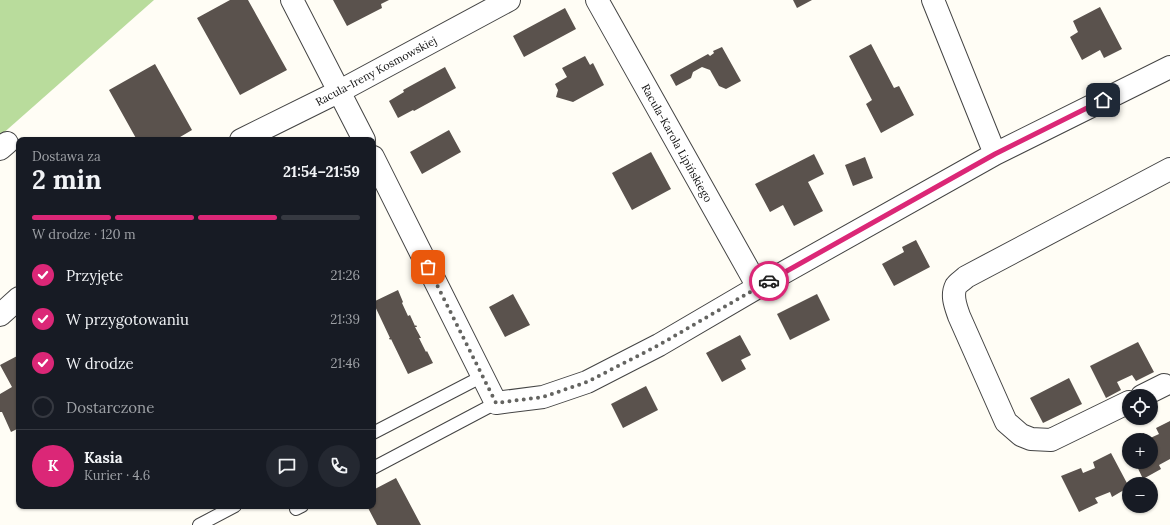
<!DOCTYPE html>
<html lang="pl">
<head>
<meta charset="utf-8">
<style>
	:root { --surface:#171b24; --page:#242831; --text:#f1f3f6; --muted:#9ea1a6; --line:#363941; --accent:#db2777 }
	body { margin:0; font-family:Lora,serif; background:var(--page); color:var(--text); height:100vh; display:flex; flex-direction:column; font-size:15px; white-space:nowrap }
	* { box-sizing:border-box; margin:0 }
	p { font-size:13px; color:var(--muted) }
	.icon { flex:none; width:22px; height:22px; fill:none; stroke:currentColor; stroke-width:2; stroke-linecap:round; stroke-linejoin:round }
	.map { position:relative; flex:1; overflow:hidden }
	.side { position:absolute; left:16px; top:137px; width:360px; height:372px; display:flex; flex-direction:column; background:var(--surface); border-radius:8px; box-shadow:0 1px 3px #0004 }
	.side>* { flex:none }
	.controls { position:absolute; left:1122px; top:389px; display:grid; gap:8px }
	.controls a { display:grid; place-items:center; width:36px; height:36px; border-radius:50%; background:var(--surface); box-shadow:0 1px 3px #0004; font-size:20px }
	.pin { position:absolute; display:grid; place-items:center; width:34px; height:34px; color:#fff; margin:-17px; border-radius:8px; box-shadow:0 2px 6px #0006 }
	.courier { position:absolute; display:grid; place-items:center; width:40px; height:40px; margin:-20px; border:3px solid #db2777; border-radius:50%; background:#fff; color:#222; box-shadow:0 1px 5px #0007 }
	.summary em { font-style:normal; font-weight:800 }
	.summary div { display:flex; flex-direction:column-reverse }
	.summary { display:flex; align-items:center; justify-content:space-between; height:68px; padding:0 16px }
	h1 { font-size:26px; font-weight:800; line-height:30px }
	.bar { display:grid; grid-template-columns:repeat(4,1fr); gap:6px 4px; align-content:center; height:48px; padding:0 16px }
	.bar i { height:5px; border-radius:3px; background:var(--line) }
	.bar .on { background:var(--accent) }
	.bar p { grid-column:span 4 }
	.line { display:flex; align-items:center; gap:10px; padding:0 16px; border-top:1px solid var(--line) }
	.line div { flex:1 }
	.round { display:grid; place-items:center; flex:none; width:42px; height:42px; border-radius:21px; background:var(--page) }
	ol { padding:0 16px; list-style:none }
	li { display:flex; align-items:center; gap:12px; height:44px }
	li p { margin-inline-start:auto }
	li .icon { padding:4px; border-radius:50%; background:var(--accent); color:#fff; stroke-width:4 }
	li:last-child { color:var(--muted) }
	li i { width:22px; height:22px; border:2px solid var(--line); border-radius:50% }
	.map>svg:first-child { display:block }
</style>
</head>
<body>
<div class="map">
<svg width="1170" height="525" viewBox="0 0 1170 525">
	<rect width="100%" height="100%" fill="#fffdf5"/>
	<path fill="#b9dc9c" d="M0 0H154L0 136Z"/>
	<path fill="#5a524d" d="M230 0H248L287 70 240 95 197 18Z
		M333 0H389L381 4 382 8 347 26Z
		M793 0H812L797 8Z
		M1100 7 1122 49 1104 58 1100 50 1082 60 1070 37 1078 32 1073 21Z
		M565 8 576 29 524 57 513 36Z
		M871 44 894 88 899 86 914 115 881 133 866 104 872 100 849 56Z
		M722 47 741 81 726 89 719 86 710 70 702 67 693 72 691 78 676 86 670 75 708 54 710 56 714 53 713 51Z
		M585 56 590 65 593 63 604 85 573 102 556 97 558 90 555 84 567 77 562 68Z
		M155 64 192 130 175 140H137L109 90Z
		M445 67 456 88 414 111 413 110 398 118 389 101 404 92 403 90Z
		M449 130 461 152 422 174 410 152Z
		M651 152 671 189 632 210 612 173Z
		M814 154 824 174 808 182 823 211 794 226 783 205 770 212 755 184Z
		M865 157 873 178 853 186 845 165Z
		M916 240 930 267 894 286 882 264 904 252 902 247Z
		M398 290 403 302 402 303 408 316 410 315 415 326 416 325 417 327H415L421 338H419L426 352 427 351 433 363 408 374 391 339 390 340 389 338H390L373 302Z
		M513 294 530 325 505 337 489 307Z
		M817 294 830 320 790 340 777 314Z
		M740 335 751 355 741 360 746 369 722 382 706 353Z
		M1138 342 1154 372 1136 381 1132 375 1117 382 1121 390 1106 398 1090 366Z
		M19 355V428L11 432 2 412H0V394L12 387 0 365Z
		M1069 378 1082 404 1043 423 1030 398Z
		M646 386 658 410 623 428 611 404Z
		M1170 421V459L1159 465 1161 469 1143 479 1135 462H1151V440H1129L1144 433 1146 440 1159 434 1156 428Z
		M1111 453 1129 487 1112 497 1110 492 1095 498 1098 503 1079 512 1061 476 1081 468 1083 473 1095 468 1093 462Z
		M396 478 421 525H377L367 506H373V490Z"/>
	<g fill="none" stroke-linecap="round" stroke-linejoin="round">
		<g stroke="#444" stroke-width="14">
			<path id="lane" d="M373 433 483 376
				M373 468 496 403
				M296 509 302 506
				M199 525 235 506"/>
		</g>
		<g stroke="#444" stroke-width="24">
			<path id="street" d="M292 0 364 140
				M597 0 758 287
				M933 0 995 154
				M241 140 340 91 509 0
				M0 149 7 143
				M373 157 496 403 543 397 587 382 659 345 758 287 995 154 1170 67
				M0 315 19 298
				M1142 396 1164 385
				M1129 402 1051 440 1031 439 1021 435 1006 422 959 316C956 307 951 296 956 286 958 283 963 280 966 277L1170 169"/>
		</g>
		<use href="#lane" stroke="#fff" stroke-width="12"/>
		<use href="#street" stroke="#fff" stroke-width="22"/>
	</g>
	<g fill="none" stroke-linecap="round" stroke-linejoin="round">
		<path stroke="#646461" stroke-width="4" stroke-dasharray="0 7.2" d="M428 267 496 403 543 397 587 382 659 345 769 281"/>
		<path stroke="#db2777" stroke-width="5" d="M769 281 995 154 1103 100"/>
	</g>
	<g text-anchor="middle" stroke-width="4" stroke-linejoin="round" paint-order="stroke">
		<g font-size="11" fill="#111" stroke="#fff">
			<text transform="translate(376 71) rotate(-28)" y="4">Racula-Ireny Kosmowskiej</text>
			<text transform="translate(677 143) rotate(61)" y="4">Racula-Karola Lipińskiego</text>
		</g>
	</g>
</svg>
<div class="controls">
<a><svg class="icon" aria-label="locate" viewBox="0 0 24 24"><circle cx="12" cy="12" r="6"/><path d="M12 2v4M12 18v4M2 12h4M18 12h4"/></svg></a>
<a>+</a>
<a>−</a>
</div>
<div class="pin" style="left:428px;top:267px;background:#ea580c"><svg class="icon" aria-label="bag" viewBox="0 0 24 24"><path d="M5 8h14l-1 12H6zM9 8a3 3 0 0 1 6 0"/></svg></div>
<div class="pin" style="left:1103px;top:100px;background:#1f2937"><svg class="icon" aria-label="home" viewBox="0 0 24 24"><path d="M3 11l9-7 9 7M6 9v11h12V9"/></svg></div>
<div class="courier" style="left:769px;top:281px"><svg class="icon" aria-label="car" viewBox="0 0 24 24"><path d="M5 17H2v-5l4-1 3-4h7l3 4 3 1v5h-3M9 17h6M6 11h13"/><circle cx="7" cy="17" r="2"/><circle cx="17" cy="17" r="2"/></svg></div>
<section class="side">
<div class="summary"><div><h1>2 min</h1><p>Dostawa za</p></div><em>21:54–21:59</em></div>
<div class="bar"><i class="on"></i><i class="on"></i><i class="on"></i><i></i><p>W drodze · 120 m</p></div>
<ol>
<li><svg class="icon" aria-label="check" viewBox="0 0 24 24"><path d="M5 12l5 5 9-10"/></svg>Przyjęte<p>21:26</p></li>
<li><svg class="icon" aria-label="check" viewBox="0 0 24 24"><path d="M5 12l5 5 9-10"/></svg>W przygotowaniu<p>21:39</p></li>
<li><svg class="icon" aria-label="check" viewBox="0 0 24 24"><path d="M5 12l5 5 9-10"/></svg>W drodze<p>21:46</p></li>
<li><i></i>Dostarczone</li>
</ol>
<div class="line" style="height:72px"><b class="round" style="background:var(--accent);color:#fff">K</b><div><b>Kasia</b><p>Kurier · 4.6</p></div><a class="round"><svg class="icon" aria-label="chat" viewBox="0 0 24 24"><path d="M4 5h16v11H9l-5 4z"/></svg></a><a class="round"><svg class="icon" aria-label="phone" viewBox="0 0 24 24"><path d="M5 4h4l2 5-3 2q2 4 5 5l2-3 5 2v4C11 20 4 13 5 4z"/></svg></a></div>
</section>
</div>
</body>
</html>
